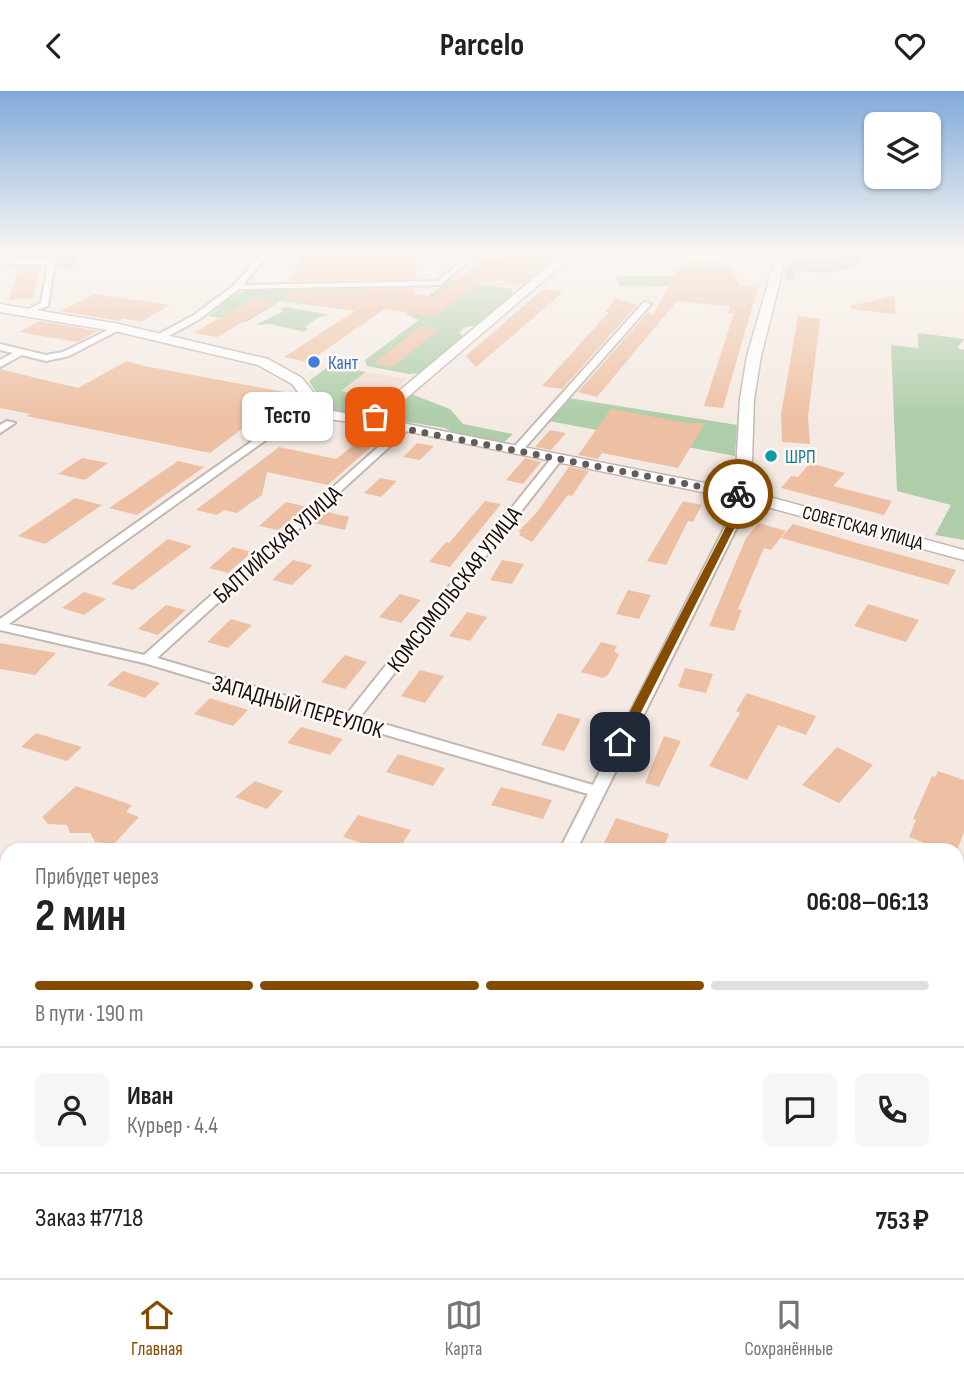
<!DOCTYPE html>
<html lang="ru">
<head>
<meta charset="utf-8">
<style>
	:root { --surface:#fff; --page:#f6f6f6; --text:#222; --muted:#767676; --line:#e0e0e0; --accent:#854c00 }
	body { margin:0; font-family:"Sofia Sans Condensed",sans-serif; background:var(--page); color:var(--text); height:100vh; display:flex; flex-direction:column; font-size:26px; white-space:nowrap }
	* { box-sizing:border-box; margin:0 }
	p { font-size:23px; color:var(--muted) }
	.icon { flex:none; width:38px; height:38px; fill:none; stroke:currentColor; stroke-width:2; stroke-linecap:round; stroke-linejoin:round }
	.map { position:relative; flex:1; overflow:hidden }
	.details { position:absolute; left:0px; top:752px; width:964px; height:436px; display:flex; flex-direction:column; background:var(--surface); border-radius:21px 21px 0 0; box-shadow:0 2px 5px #0004 }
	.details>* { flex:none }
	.buttons { position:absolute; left:864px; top:21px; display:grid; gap:14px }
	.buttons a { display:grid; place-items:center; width:77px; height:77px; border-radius:10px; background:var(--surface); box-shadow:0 2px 5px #0004; font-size:35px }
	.pin { position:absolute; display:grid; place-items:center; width:60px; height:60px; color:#fff; margin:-30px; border-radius:14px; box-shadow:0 4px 10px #0006 }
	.courier { position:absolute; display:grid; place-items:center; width:70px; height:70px; margin:-35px; border:5px solid #854c00; border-radius:50%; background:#fff; color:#222; box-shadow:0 2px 9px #0007 }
	.bubble { position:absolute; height:49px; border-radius:10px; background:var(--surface); box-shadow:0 2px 5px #0004; font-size:23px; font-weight:700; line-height:49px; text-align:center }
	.summary em { font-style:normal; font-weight:700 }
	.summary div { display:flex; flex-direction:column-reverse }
	.summary { display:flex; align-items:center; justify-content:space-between; height:119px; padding:0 35px }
	h1 { font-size:46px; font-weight:700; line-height:52px }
	.bar { display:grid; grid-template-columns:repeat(4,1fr); gap:10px 7px; align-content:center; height:84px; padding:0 35px }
	.bar i { height:9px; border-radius:5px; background:var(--line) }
	.bar .selected { background:var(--accent) }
	.bar p { grid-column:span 4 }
	.line { display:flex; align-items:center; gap:18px; padding:0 35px; border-top:2px solid var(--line) }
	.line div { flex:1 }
	.round { display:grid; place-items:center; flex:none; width:74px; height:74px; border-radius:10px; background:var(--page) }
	header { display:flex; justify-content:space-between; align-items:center; height:91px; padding:0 35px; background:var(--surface); font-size:32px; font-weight:700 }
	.tab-bar { display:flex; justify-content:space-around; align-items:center; height:98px; border-top:2px solid var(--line); background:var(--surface); font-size:19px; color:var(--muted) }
	.tab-bar a { display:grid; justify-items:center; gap:4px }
	.tab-bar .selected { color:var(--accent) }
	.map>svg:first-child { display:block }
</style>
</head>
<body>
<header><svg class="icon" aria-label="back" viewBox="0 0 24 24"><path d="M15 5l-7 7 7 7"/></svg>Parcelo<svg class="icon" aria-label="heart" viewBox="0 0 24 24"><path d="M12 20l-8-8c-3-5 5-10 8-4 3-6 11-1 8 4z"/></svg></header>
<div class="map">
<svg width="964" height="1187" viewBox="0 0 964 1187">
	<rect width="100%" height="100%" fill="#f5eae3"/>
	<path fill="#f0ddd2" d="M501 162 559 164V165L520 198 450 188 459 181 482 183 463 178 484 165 495 166Z
		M366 281 407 288 383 308 341 300Z"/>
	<path fill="#aecda8" d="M897 161H943L964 166 914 164 859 166 858 171C842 185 815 182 795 179L793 189 784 188 787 175 798 169Z
		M616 185H676L681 195 620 196Z
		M449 189 513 198 510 201 517 202 478 234 465 236 459 242 464 246 420 282 409 283 367 275 365 269 419 229 406 223Z
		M366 195 370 199 326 200 335 217 280 210 246 231 209 225 234 204 249 198Z
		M285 216 331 224 319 226 304 236 308 238 304 241 271 233 255 234 284 220 280 218Z
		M918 242 964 248 957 257 964 259V449L935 444 951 414 897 400 891 254 918 257Z
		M330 274 366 281 341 300 383 308 362 324 327 318 309 290Z
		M411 303 450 318 463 333 513 343 503 352 454 342 445 337 389 328Z
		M569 307 737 334 735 365 549 330Z"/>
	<path fill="#eec0a3" d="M17 161H82L70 179 56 177 55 166H17Z
		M302 161 418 162 415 188 291 190Z
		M501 163 548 165 538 174V180L523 193 497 189 492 192 481 191 435 226 385 218 308 271 284 266 355 220 284 209 288 200 414 197V203L434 206 488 166 500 167Z
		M728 174 740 194 758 196 723 317 704 315 734 222H728L730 215 706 213 677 210 597 306 578 301 648 221 653 224 679 175Z
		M18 176H40L33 207 9 209Z
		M543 198 563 201 476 276 466 265Z
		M95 203 170 214 141 231 123 227 118 230 60 220Z
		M894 205 896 222 892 223 851 218 850 215Z
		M254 207 278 210 217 246 193 242Z
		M616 207 637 214 562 298 542 295 609 221H605Z
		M798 225 820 228 808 326 810 353 782 351 781 323Z
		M40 230 98 240 77 251 19 241Z
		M421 235 440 238 392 276 373 273Z
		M127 270 144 275 290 302 210 362 26 325 31 323 0 317V278L78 297Z
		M611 318 687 332H705L678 377 602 362 598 368 578 364Z
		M374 338 381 347 328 394 267 381 262 404 237 422 224 419 217 424 196 419 279 356 336 368Z
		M550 339 566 342 551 359 535 356Z
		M417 352 434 355 420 369 403 366Z
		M82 367 108 372 85 389 58 383Z
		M525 367 541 371 523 393 506 389Z
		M178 370 204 376 137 424 109 417Z
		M810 372 845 382 833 395 892 410 884 424 781 397 791 385 798 386Z
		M569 376 589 380 572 405 568 404 532 451 519 444 521 441H518L537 421Z
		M380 387 397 390 381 406 364 402Z
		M75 407 102 414 45 453 18 445Z
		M485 410 501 413 450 476 429 471 446 451 449 452Z
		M683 410 702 414 693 431 688 430 666 474 647 470Z
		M286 411 307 416 278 439 259 435Z
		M323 420 349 426 345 439 310 431Z
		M759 432 786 440 771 459 764 457 738 518 742 519 734 540 709 535 746 447Z
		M793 433 861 453 956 479 948 494 781 447Z
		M168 448 192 455 133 499 111 493Z
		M233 456 252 461 228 482 209 477Z
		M293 469 313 474 292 494 272 489Z
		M502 469 524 473 512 493 490 489Z
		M628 499 651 504 639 528 616 523Z
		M84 501 106 508 84 524 62 517Z
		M400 503 421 509 401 532 379 526Z
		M868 513 919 529 906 551 854 535Z
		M166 514 186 519 158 544 138 538Z
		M467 521 487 526 470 550 449 545Z
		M231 528 252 534 228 557 207 551Z
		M601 551 617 555 614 560 619 564 608 584 603 587 581 581Z
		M0 552 56 562 35 584 0 578Z
		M345 564 367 571 345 598 321 591Z
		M685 577 713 583 706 602 678 596Z
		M420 579 444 585 425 612 401 605Z
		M123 580 160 592 145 607 107 594Z
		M747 602 816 625 806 644 778 634 747 689 709 675 740 622 736 620Z
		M210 607 248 619 233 635 194 623Z
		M558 622 581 628 564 660 541 654Z
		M301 636 343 648 330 664 287 652Z
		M36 642 82 656 67 670 21 656Z
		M664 645 681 650 659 696 645 692Z
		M837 656 873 674 839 712 802 694Z
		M398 663 445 677 433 695 386 681Z
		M938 680 964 689V741L957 760H944L909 746 916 729 913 728 932 685 935 686Z
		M255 690 283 700 267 718 235 706Z
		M76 695 132 714 126 721 139 726 114 753 95 751 90 742H70L67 734 48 733 42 726Z
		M501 696 552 709 543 728 491 714Z
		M358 724 411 739 398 760H387L343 746Z
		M616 727 669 743 662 760H600Z"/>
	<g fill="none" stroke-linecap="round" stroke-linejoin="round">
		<g stroke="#c2b8b1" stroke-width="4">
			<path id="street" d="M6 161H14V169H55L48 215 26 223 22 221 41 212 48 173H7Z
				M263 161H270L243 194 438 190 472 161H480L440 194 239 198 200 228 163 248H157V244L194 224 234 194Z
				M644 211 651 213 522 360H514V356Z
				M116 235 123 237 69 265 46 270 22 264 0 276V269L13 262 0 259V253L46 264 63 261Z
				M317 317 320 318V322L298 326 9 533 144 564 403 334H409V338L157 567 347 623 554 364H562V368L360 626 593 694 729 428 738 404 743 401 747 402 748 404 741 428 576 760H559L588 703 352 634 344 633 342 631 144 572 0 539V528L292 322Z
				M7 330 15 332 0 342V334Z
				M0 875 7 878V915L0 918V896L6 893 0 891Z
				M37 1181H62L59 1187H34Z
				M344 1181H369L366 1187H341Z
				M601 1181H631L634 1187H604Z"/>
		</g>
		<g stroke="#c2b8b1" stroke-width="3">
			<path id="secondary" d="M565 161H577L382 328 735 398 740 308 747 265 774 172 779 168 698 170 606 161H842L838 166 795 167 784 174 761 265 754 308 751 401 964 459V469L741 409 406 340 317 326 292 293 258 274 119 241 0 221V213L119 233 268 268 302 287 327 319 368 326Z"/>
		</g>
		<use href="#street" fill="#fff" fill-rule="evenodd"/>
		<use href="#secondary" fill="#fff" fill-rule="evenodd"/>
	</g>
	<linearGradient id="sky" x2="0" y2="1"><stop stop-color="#80aada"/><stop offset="0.49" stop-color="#faf6f2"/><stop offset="1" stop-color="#faf6f2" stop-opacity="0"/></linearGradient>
	<rect width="964" height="328" fill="url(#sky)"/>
	<path fill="#854c00" d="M735 401 748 404 739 428 626 651 616 654 614 651 730 428 738 406Z"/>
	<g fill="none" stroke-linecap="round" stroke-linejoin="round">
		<path stroke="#635c59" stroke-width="7" stroke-dasharray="0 12.6" d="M375 326 370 331 738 403"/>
	</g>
	<circle fill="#3f7fe0" stroke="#fff8f4" stroke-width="2.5" cx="314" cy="271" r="7"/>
	<circle fill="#0f9aa8" stroke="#fff8f4" stroke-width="2.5" cx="771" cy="365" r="7"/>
	<g text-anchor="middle" stroke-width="5" stroke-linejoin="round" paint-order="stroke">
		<g font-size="19" fill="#366cbe" stroke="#fff8f4" text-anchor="start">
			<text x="328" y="278">Кант</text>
		</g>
		<g font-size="19" fill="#0d838f" stroke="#fff8f4" text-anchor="start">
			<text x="785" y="372">ШРП</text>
		</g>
		<g font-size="19" fill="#14100e" stroke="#fff8f4">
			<text transform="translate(863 436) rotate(15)" y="7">СОВЕТСКАЯ УЛИЦА</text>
		</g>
		<g font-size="23" fill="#14100e" stroke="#fff8f4">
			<text transform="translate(277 453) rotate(-42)" y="8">БАЛТИЙСКАЯ УЛИЦА</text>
			<text transform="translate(454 498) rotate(-52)" y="8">КОМСОМОЛЬСКАЯ УЛИЦА</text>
			<text transform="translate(298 615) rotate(16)" y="8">ЗАПАДНЫЙ ПЕРЕУЛОК</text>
		</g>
	</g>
</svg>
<div class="buttons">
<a><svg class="icon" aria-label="layers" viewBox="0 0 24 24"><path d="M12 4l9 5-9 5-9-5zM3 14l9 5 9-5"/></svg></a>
</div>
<div class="pin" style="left:375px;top:326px;background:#ea580c"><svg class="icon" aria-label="bag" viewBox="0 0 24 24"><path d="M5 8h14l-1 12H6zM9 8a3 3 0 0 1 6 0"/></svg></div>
<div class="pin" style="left:620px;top:651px;background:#1f2937"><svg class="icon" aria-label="home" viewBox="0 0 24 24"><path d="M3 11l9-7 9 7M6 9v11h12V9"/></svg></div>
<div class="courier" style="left:738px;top:403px"><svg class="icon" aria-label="bike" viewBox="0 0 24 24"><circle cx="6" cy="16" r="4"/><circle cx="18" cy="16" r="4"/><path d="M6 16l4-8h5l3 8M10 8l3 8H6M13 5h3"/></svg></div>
<div class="bubble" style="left:242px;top:301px;width:91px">Тесто</div>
<section class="details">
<div class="summary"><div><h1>2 мин</h1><p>Прибудет через</p></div><em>06:08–06:13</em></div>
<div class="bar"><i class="selected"></i><i class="selected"></i><i class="selected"></i><i></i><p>В пути · 190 m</p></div>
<div class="line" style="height:126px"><a class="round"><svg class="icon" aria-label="person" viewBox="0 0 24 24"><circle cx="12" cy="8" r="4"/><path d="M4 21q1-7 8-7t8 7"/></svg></a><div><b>Иван</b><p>Курьер · 4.4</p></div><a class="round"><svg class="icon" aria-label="chat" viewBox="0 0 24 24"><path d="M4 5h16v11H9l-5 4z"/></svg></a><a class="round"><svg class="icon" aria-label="phone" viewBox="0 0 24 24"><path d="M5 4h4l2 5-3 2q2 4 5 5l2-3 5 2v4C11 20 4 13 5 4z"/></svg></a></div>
<div class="line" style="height:91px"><div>Заказ #7718</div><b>753 ₽</b></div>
</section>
</div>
<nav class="tab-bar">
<a class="selected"><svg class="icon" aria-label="home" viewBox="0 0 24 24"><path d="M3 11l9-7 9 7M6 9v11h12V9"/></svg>Главная</a>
<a><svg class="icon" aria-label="map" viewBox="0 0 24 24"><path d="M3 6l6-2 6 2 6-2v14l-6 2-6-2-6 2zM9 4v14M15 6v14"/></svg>Карта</a>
<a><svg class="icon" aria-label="saved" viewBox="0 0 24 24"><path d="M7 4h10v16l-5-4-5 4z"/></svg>Сохранённые</a>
</nav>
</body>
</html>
